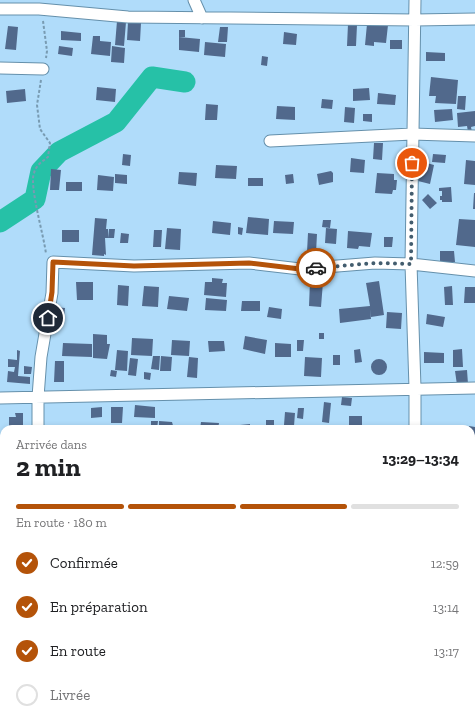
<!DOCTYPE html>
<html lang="fr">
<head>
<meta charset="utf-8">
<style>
	:root { --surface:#fff; --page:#f2f2f2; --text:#202124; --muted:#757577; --line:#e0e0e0; --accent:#b45309 }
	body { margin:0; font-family:"Zilla Slab",serif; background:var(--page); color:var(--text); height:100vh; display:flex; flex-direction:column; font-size:15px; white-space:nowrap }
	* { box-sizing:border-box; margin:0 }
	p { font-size:13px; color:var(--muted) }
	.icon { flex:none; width:22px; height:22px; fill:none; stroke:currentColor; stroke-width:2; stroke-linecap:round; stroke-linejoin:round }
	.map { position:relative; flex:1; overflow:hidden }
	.details { position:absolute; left:0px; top:425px; width:475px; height:300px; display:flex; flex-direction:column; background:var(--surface); border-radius:12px 12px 0 0; box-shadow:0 2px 6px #0003 }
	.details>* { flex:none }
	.pin { position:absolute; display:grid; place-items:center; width:34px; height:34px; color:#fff; margin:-17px; border:2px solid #fff; border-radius:50%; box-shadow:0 1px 4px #0007 }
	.courier { position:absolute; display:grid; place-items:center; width:40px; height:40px; margin:-20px; border:3px solid #b45309; border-radius:50%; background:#fff; color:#222; box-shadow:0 1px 5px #0007 }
	.overview em { font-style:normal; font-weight:700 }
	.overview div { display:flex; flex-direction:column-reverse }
	.overview { display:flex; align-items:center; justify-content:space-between; height:68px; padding:0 16px }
	h1 { font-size:26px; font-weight:700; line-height:30px }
	.bar { display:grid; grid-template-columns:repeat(4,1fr); gap:6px 4px; align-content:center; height:48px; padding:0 16px }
	.bar i { height:5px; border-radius:3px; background:var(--line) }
	.bar .active { background:var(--accent) }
	.bar p { grid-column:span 4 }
	ol { padding:0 16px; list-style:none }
	li { display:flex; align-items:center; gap:12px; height:44px }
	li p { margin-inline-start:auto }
	li .icon { padding:4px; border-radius:50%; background:var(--accent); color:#fff; stroke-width:4 }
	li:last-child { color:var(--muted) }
	li i { width:22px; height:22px; border:2px solid var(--line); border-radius:50% }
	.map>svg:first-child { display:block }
</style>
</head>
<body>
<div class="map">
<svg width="475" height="725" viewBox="0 0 475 725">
	<rect width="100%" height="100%" fill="#b0dcfa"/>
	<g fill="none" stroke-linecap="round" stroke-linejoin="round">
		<path stroke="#26c1a7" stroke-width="21" d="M0 222 35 199 41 171 59 152 116 122 152 77 185 82"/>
	</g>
	<path fill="#51698c" d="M117 21 126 22 124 46 115 45Z
		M128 22 141 23 140 41 127 40Z
		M348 24 357 25 356 46H347Z
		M367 24 388 25 386 43 374 42V46L365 45Z
		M8 26 18 27 16 50 5 49Z
		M220 27H228L227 42H218Z
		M179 30H185V37H179Z
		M61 31 81 33V41L61 40Z
		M284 32 297 34 296 45 283 44Z
		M93 36H100V41L111 42 110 56 91 54Z
		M179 37 200 39 199 52 179 50Z
		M390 40H402V49H390Z
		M205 42 226 44 225 57 204 55Z
		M59 46 73 48 72 56 58 54Z
		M112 46 125 48 124 63 111 62Z
		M426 52 445 53V61H426Z
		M262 56 268 57 267 66 261 65Z
		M431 77 458 80 456 104 435 103 436 96H429Z
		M97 87 116 89 115 102 96 100Z
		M369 88 370 100 353 101V89Z
		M25 89 26 101 7 103 6 91Z
		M378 93 396 95 395 105 377 104Z
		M458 96H466L465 110 457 109Z
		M322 99 333 100 332 109 321 108Z
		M206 104 218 105 217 120H205Z
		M277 106 295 107V120L276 119Z
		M345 107 355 108 354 123 344 122Z
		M452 109 453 120 435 122 434 110Z
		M475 111V126L471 127 472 132H468L467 126 458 127 457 113Z
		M363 114H372V122L363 121Z
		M374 143H383L382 160 373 159Z
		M123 154 131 155 130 166 122 165Z
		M433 154 446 155 445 163 432 162Z
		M351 158 365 160 364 173 350 172Z
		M466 160 475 161V185L464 184Z
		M423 162 434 165 430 184 418 181Z
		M216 165 237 166 236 179 215 178Z
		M51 169 61 170 59 190H50Z
		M331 171 333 173V182L319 185 317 174Z
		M179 172 197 173 196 186 178 184Z
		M377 173 394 174V180H397L396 190H393L392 194 375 193Z
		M115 174 127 175V184L115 183Z
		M293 174 294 183 286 184 285 175Z
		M98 175 114 177 113 191 97 190Z
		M248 178H263V186H248Z
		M66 182H82V191H66Z
		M451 187 452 202H442V200H440V196H442V191H439V188Z
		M474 193H475V209H473Z
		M428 194 437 203 430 209 422 200Z
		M248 217 269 219 268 235 246 233Z
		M95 218 107 219 106 229H108V238H105L106 255 104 254V256L92 255Z
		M459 219 475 220V247L456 245Z
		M323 220H331L330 228 322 227Z
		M213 221 231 223 230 235 212 233Z
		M274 221 294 222 293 234 273 233Z
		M238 227 243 228 242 235 238 234Z
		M167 228 181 229 180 250 165 249Z
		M326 228 337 229 336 244 325 243Z
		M109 229H115L114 238H108Z
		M62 230H79V242H62Z
		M154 230H162L161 247H153Z
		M348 231 372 233 370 247 359 246 358 249 347 248Z
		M121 233 129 234 128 243H120Z
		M308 233 317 234 316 253 307 252Z
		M384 237H393L392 247H384Z
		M440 251H454L455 262H440Z
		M212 278 223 279 222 283H227L226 297 204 295 205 282H212Z
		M310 281 323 282 321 307 309 306Z
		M379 281 384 315 371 317 370 309 371 319 340 323 339 309 370 306 366 283Z
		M76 282H93V300H77Z
		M118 285 129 286 128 306 117 305Z
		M144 286 159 287 158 307 142 306Z
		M452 286 453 305H445L444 287Z
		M465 287H475V303H464Z
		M169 296 189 298 187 311 167 309Z
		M206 298 227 300 226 311 205 310Z
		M242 301H260V311H241Z
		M55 307 65 308 63 325 54 324Z
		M269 307 282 309 281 319 267 317Z
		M387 312 402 313 401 329 386 328Z
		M427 314 445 317 443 327 426 324Z
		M319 333H324V339H319Z
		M93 334 107 335V344H110L107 359 93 358Z
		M245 336 267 340 265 354 243 349Z
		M132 338 153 339 152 356 131 355Z
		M172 340 190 341 189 356 171 355Z
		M297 340H304L303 351H297Z
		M208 341H224L225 351 209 352Z
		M63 343 92 344V357L62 356Z
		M275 343 291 344V357H275Z
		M360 349 362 362 355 363 354 350Z
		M462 349 463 367H453V350Z
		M17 350 20 351 18 376 30 377V384L7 382 8 371 14 372 15 367H8V359L17 360Z
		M117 350 128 351 127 371 115 370Z
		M424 352 444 353V363H424Z
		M333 355H340V365H333Z
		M153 356H160L159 370 151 369Z
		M161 356 172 357 171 371H160Z
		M189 357 198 358 197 378 187 377Z
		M305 357 322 358 321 377 304 376Z
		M130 358 138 359 136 376 128 375Z
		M371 367a8 8 0 1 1 16 0a8 8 0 1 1-16 0Z
		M55 361H64V382H54Z
		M24 366 32 367 31 374H24Z
		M111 370 117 371 116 377 110 376Z
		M467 370 468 384 457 385 455 371Z
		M144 372 151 373 150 380 144 379Z
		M342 397 352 398 351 406 341 405Z
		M324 402 331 403 329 423 322 422Z
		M135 405 155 407V418L134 417Z
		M102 407V417L91 418V408Z
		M111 407H123L122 423H111Z
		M298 408H304L303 419 297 418Z
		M285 412 295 413 294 426 284 425Z
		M15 413H23V426L9 427V417H16Z
		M349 416H362V429H349Z
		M266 420H274V427H266Z
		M151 421H158L157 429H151Z
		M159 421 172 422 174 429H159Z
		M201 422 219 423 218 429H200Z
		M250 424V429H240V425Z
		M314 425 330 426V429H313Z
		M469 426 475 427V441H471V429H469Z
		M471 467 475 468V483L471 482Z
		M471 535H475V548H471Z
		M3 537H4V552H1Z
		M471 585H475L472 614H471Z
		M4 659V677H0V660Z
		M50 721 76 723 75 725H49Z
		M123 721H134V725H123Z
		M348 721 363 722V725H348Z
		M113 722V725H94V723Z"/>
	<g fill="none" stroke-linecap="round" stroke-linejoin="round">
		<g stroke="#6590ab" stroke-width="13">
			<path id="minor" d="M194 0 202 18
				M0 9H39L128 17 415 20 475 19
				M0 68 43 69
				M270 141 412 134 475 136
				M0 398 475 388
				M38 429V397L41 357 52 293 53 262 134 266 249 263 300 269 375 263 411 264 475 271
				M415 429V388L411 264 415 0
				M0 515H4
				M471 517H475
				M471 638H475
				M0 640H4
				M40 725V721
				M411 725V721"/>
		</g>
		<path stroke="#789bb2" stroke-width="2" stroke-dasharray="3 2" stroke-linecap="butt" d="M43 21 47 51 46 58
			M41 80 37 105 40 129 50 143 48 157C43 161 36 165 34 173 29 186 44 236 46 254"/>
		<use href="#minor" stroke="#fff" stroke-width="11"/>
	</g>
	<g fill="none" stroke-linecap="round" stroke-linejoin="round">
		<path stroke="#435d6e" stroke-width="4" stroke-dasharray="0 7.2" d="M316 268 375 263 411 264 412 163"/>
		<path stroke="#b45309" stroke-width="5" d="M48 318 52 292 53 262 134 266 249 263 300 269 316 268"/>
	</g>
</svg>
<div class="pin" style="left:412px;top:163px;background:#ea580c"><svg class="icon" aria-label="bag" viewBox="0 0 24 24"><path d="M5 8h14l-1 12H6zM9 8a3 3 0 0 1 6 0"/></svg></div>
<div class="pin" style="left:48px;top:318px;background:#1f2937"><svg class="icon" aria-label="home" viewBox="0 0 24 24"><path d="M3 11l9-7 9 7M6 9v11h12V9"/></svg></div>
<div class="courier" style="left:316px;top:268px"><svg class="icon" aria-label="car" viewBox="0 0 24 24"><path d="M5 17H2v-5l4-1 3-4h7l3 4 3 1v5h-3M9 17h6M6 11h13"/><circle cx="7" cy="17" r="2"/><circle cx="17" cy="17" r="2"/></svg></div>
<section class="details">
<div class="overview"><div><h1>2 min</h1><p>Arrivée dans</p></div><em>13:29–13:34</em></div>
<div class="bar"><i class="active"></i><i class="active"></i><i class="active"></i><i></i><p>En route · 180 m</p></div>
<ol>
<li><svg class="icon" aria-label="check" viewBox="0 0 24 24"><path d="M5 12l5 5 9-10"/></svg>Confirmée<p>12:59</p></li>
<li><svg class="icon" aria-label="check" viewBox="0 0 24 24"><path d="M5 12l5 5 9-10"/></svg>En préparation<p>13:14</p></li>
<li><svg class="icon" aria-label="check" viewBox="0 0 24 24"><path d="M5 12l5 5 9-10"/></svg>En route<p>13:17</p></li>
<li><i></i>Livrée</li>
</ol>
</section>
</div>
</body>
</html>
